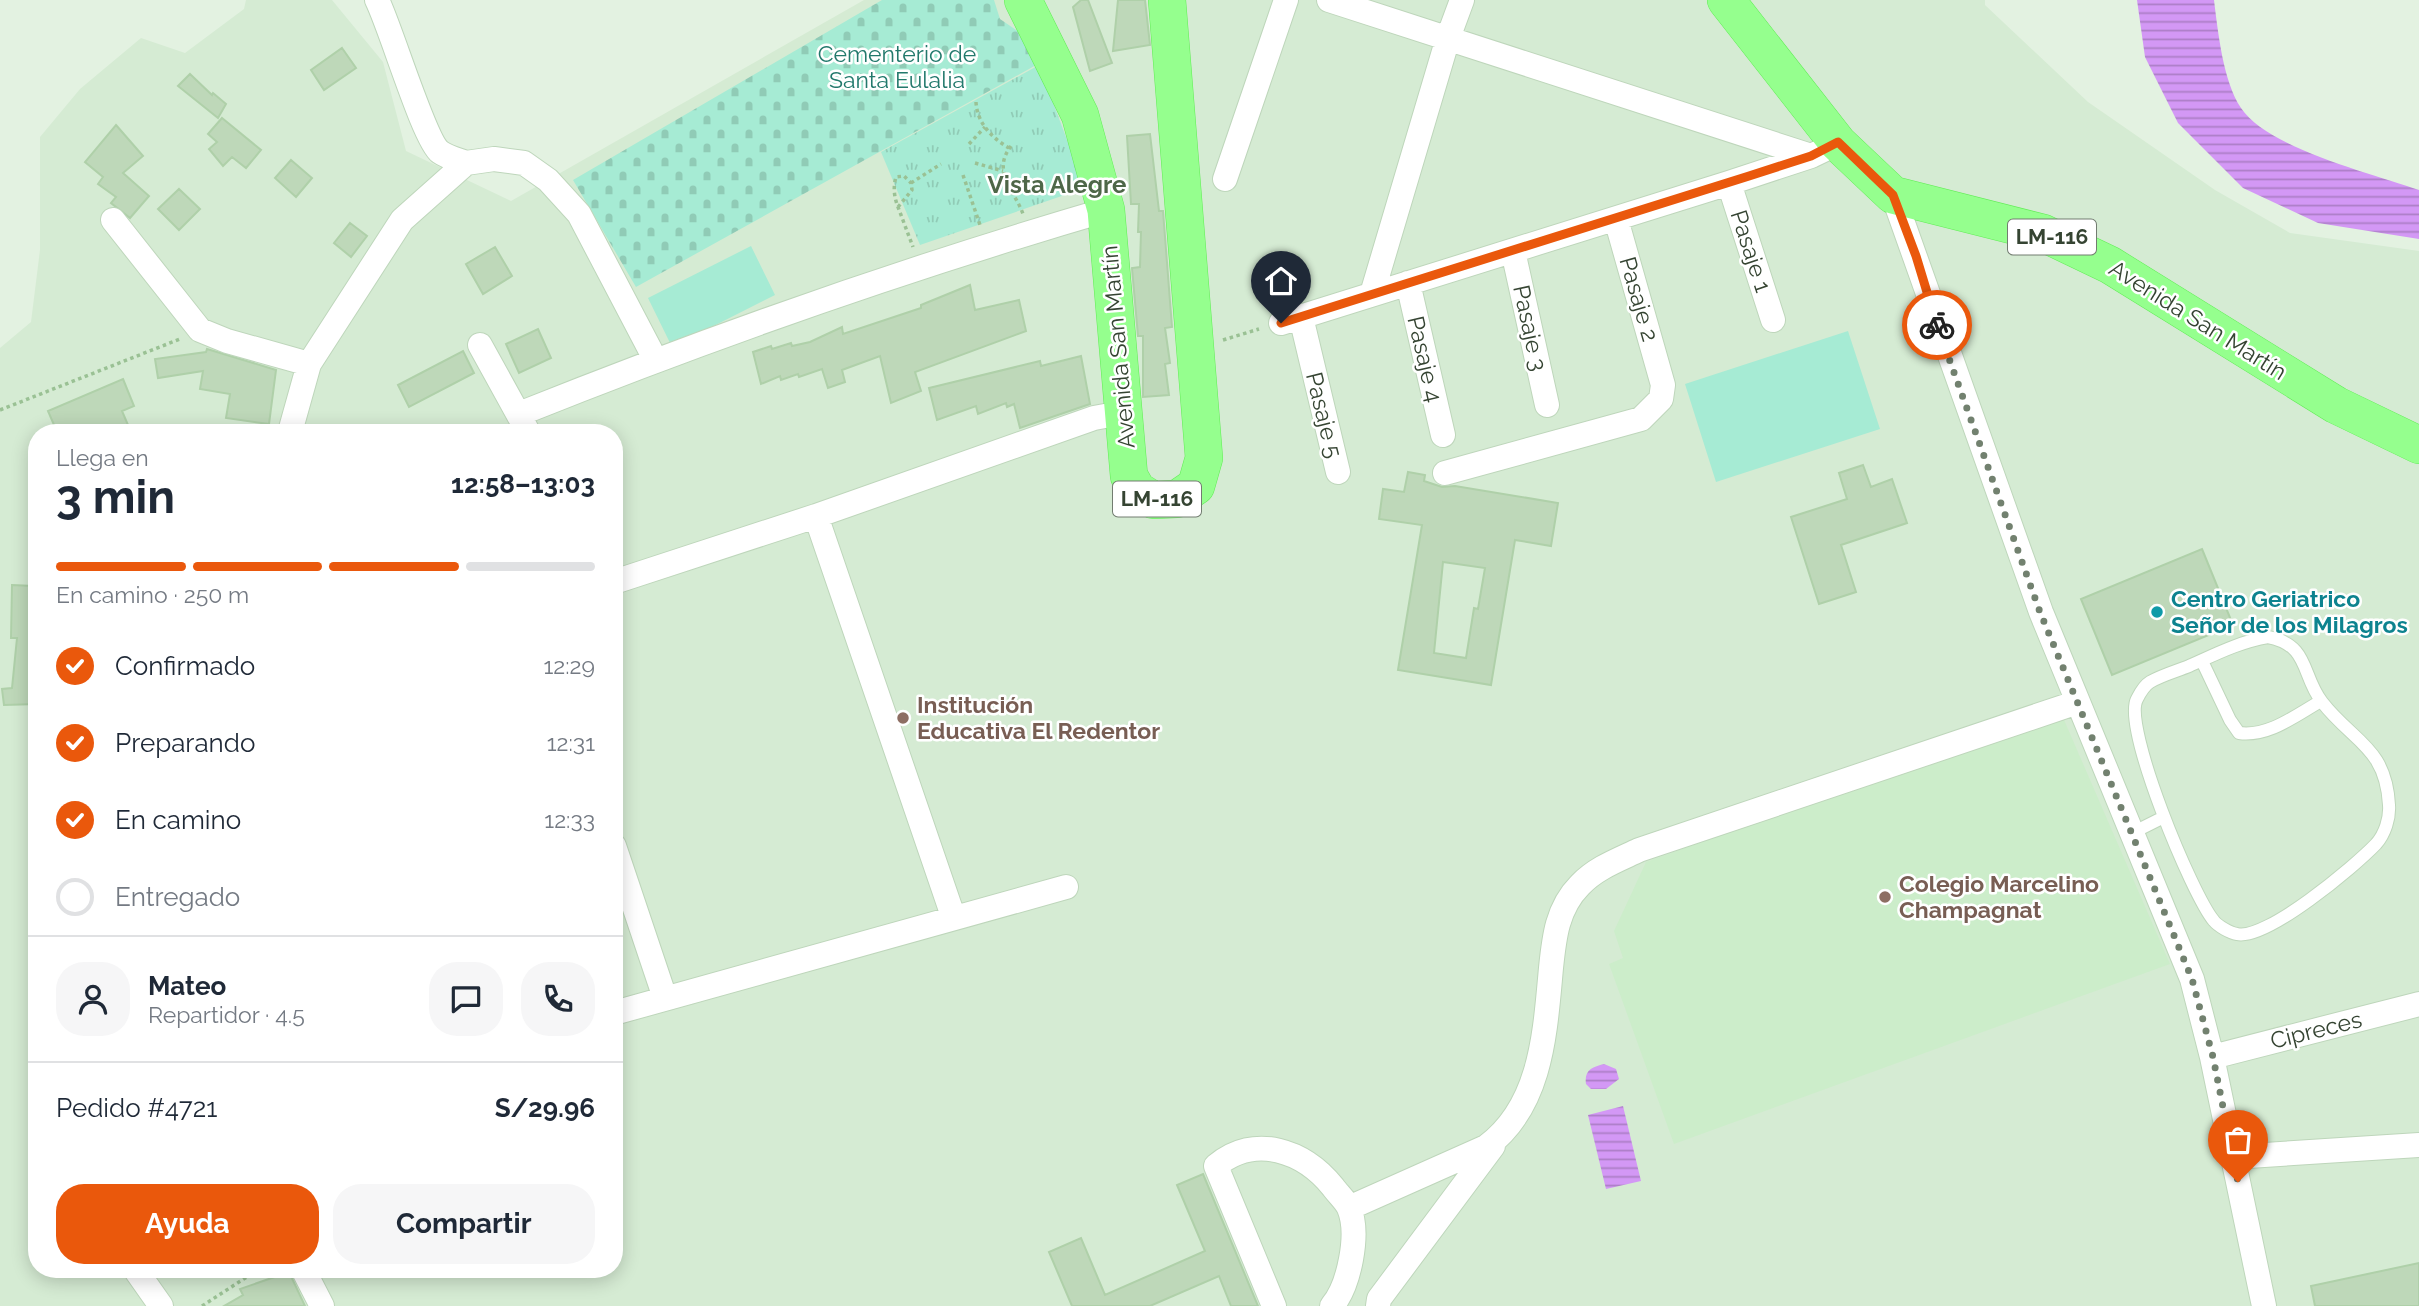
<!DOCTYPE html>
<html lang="es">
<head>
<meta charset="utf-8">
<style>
	:root { --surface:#fff; --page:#f6f6f7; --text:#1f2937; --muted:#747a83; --line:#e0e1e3; --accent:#ea580c }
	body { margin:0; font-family:Raleway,sans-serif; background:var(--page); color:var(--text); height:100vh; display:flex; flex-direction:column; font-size:26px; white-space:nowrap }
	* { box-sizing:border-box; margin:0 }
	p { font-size:23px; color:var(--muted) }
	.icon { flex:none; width:38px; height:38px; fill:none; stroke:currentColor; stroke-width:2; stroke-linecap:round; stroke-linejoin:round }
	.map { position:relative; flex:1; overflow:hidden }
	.sheet { position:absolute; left:28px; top:424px; width:595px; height:854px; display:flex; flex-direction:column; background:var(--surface); border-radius:28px; box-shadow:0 4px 18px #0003 }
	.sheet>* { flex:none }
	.pin { position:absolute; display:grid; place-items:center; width:60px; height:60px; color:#fff; margin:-72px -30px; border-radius:50% 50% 50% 0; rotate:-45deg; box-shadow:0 0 7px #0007 }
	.pin .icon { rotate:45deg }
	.courier { position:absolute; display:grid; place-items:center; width:70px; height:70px; margin:-35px; border:5px solid #ea580c; border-radius:50%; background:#fff; color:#222; box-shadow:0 2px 9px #0007 }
	.overview em { font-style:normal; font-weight:700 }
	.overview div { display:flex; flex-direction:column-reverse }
	.overview { display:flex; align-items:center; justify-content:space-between; height:119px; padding:0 28px }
	h1 { font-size:46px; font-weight:700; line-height:52px }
	.bar { display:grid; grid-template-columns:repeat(4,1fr); gap:10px 7px; align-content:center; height:84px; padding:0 28px }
	.bar i { height:9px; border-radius:5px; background:var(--line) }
	.bar .active { background:var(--accent) }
	.bar p { grid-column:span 4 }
	.line { display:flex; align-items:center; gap:18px; padding:0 28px; border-top:2px solid var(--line) }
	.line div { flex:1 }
	.round { display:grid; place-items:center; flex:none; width:74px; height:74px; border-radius:28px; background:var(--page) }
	ol { padding:0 28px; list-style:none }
	li { display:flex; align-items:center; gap:21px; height:77px }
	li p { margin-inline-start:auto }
	li .icon { padding:7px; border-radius:50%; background:var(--accent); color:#fff; stroke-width:4 }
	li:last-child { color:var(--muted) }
	li i { width:38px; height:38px; border:4px solid var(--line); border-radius:50% }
	.cta { display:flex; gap:14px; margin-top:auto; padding:14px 28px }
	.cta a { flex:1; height:80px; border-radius:28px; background:var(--accent); color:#fff; font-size:28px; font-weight:700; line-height:80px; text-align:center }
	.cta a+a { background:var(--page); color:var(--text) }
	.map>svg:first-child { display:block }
</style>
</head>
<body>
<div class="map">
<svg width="2419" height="1306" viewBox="0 0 2419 1306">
	<defs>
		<pattern id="cemetery-stones" width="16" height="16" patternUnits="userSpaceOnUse" patternTransform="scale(1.75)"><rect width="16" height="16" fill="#a6ebd4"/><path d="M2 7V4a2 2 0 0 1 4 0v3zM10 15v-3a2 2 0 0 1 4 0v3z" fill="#90cbb6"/></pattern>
		<pattern id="park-tufts" width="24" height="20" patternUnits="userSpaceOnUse" patternTransform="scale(1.75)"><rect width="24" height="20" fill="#a6ebd4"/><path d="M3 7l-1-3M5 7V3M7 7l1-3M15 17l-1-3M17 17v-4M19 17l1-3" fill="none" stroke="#90cbb6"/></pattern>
		<pattern id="water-rules" width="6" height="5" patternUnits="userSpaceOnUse" patternTransform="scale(1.75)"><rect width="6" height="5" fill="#d398f5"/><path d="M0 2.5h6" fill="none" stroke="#ac7ec7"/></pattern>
	</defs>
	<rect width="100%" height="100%" fill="#e3f2e1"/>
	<path fill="#d5ebd3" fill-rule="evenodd" d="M246 0H332L383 62 406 151 511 201 864 0H1985V5L2088 102 2215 190 2290 233 2419 251V1306H0V348L31 322 40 250V137L80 89 141 38 185 53 244 9ZM37 432H614V1269H37Z"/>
	<path fill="#ccedca" d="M2061 713 2170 964 1674 1144 1609 964 1623 958 1614 931 1646 862Z"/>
	<path fill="url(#cemetery-stones)" d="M882 0H994L1000 19 1022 34 1038 64 636 287 573 180Z"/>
	<path fill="url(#park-tufts)" d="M1039 65 1085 188 920 245 881 152Z"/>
	<path fill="#a6ebd4" d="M751 246 775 295 672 347 648 298Z
		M1848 331 1880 429 1716 482 1685 384Z"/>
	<path fill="url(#water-rules)" d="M2137 0H2214C2218 32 2223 81 2241 108 2267 148 2374 174 2419 190V239L2318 223 2243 188 2178 123 2145 57Z
		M1604 1064 1616 1069 1619 1079 1606 1089H1591L1586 1084C1584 1070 1592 1067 1604 1064Z
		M1623 1106 1641 1181 1606 1189 1588 1115Z"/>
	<path fill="#bed8b9" stroke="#afd0a9" stroke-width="2" fill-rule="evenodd" d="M1081 0H1088L1112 63 1090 71 1073 7Z
		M1118 0H1145L1150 45 1113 51Z
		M342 48 356 68 324 90 311 70Z
		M190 74 212 95 213 93 226 104 218 118 178 86Z
		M222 118 261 150 246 168 232 157 223 166 209 149 217 142 208 134Z
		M116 125 143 156 123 173 149 196 130 218 111 203 116 197 98 184 103 177 85 162Z
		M1150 134 1159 211H1163L1172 327 1165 328 1170 363 1165 364 1169 395 1143 397V336H1138L1132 268 1140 267 1141 232H1138L1139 204H1131L1127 136Z
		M291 160 312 178 296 197 275 178Z
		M179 189 200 209 179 230 158 209Z
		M350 223 367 236 351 257 334 243Z
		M495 247 512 276 483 294 466 264Z
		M970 285 975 310 1019 300 1026 331 915 372 921 391 891 403 880 356 842 370 845 382 828 388 822 369 799 377 798 374 781 380 780 376 761 384 753 352 771 346 772 349 791 343 792 346 810 342 842 327 843 334 921 308V305Z
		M538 329 551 358 519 373 506 344Z
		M207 349 276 370 269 424 226 418 230 394 200 389 203 371 158 378 155 359 206 352Z
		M463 351 474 373 409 407 398 385Z
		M1081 356 1090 404 1020 428 1014 404 1007 407 1006 403 978 414 976 406 937 420 929 388 1040 361 1041 366Z
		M123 379 134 406 122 411 128 425 111 432H57L48 411Z
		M1863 465 1871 487 1892 479 1907 523 1841 545 1856 592 1819 604 1791 517 1847 499 1839 473Z
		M1408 472 1425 475 1424 481 1442 487 1455 486 1558 503 1551 546 1515 540 1491 685 1398 670 1422 525 1379 519 1383 489 1404 492ZM1443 562 1485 568 1478 609 1474 608 1466 658 1434 653Z
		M2202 549 2233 625 2112 675 2081 599Z
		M12 585 33 586V642H36L32 681H37V704L4 705 2 689 12 688 17 638H11Z
		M1203 1174 1258 1306H1231L1219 1276 1150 1306H1072L1049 1252 1081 1238 1105 1295 1205 1251 1177 1185Z
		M2419 1263V1306H2315L2311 1286Z
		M289 1272 305 1306H224L243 1295 240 1289Z"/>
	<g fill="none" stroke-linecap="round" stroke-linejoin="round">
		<g stroke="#bed6bb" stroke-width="14">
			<path id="lane" d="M2268 637C2310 645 2301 675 2322 702 2353 742 2386 747 2389 805 2390 818 2385 834 2376 844 2355 866 2266 941 2237 934 2230 933 2218 926 2214 921 2192 895 2122 726 2137 699 2140 693 2145 685 2150 682 2162 675 2177 671 2189 666 2216 654 2239 642 2268 637Z
				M2202 661 2230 720 2239 733C2269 737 2296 715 2321 701
				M2132 833 2164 817"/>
		</g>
		<g stroke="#bed6bb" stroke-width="26">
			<path id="street" d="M377 0C391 28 424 140 440 152 447 157 458 160 466 163
				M1329 0 1811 156
				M1225 179 1286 0
				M1729 183 1773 320
				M1893 195 2041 612 2192 979 2212 1057 2264 1306
				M113 220 200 330 227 341 309 364
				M1513 251 1547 405
				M1408 283 1443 435
				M1372 294 1448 38 1462 0
				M1301 317 1338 472
				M1281 323 1729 183 1811 156 1838 143
				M480 345 528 432
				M519 414C711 337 908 268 1106 210
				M290 432 309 364 402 220 466 163 494 159 524 163 548 180 579 214 655 359
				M1445 473 1641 419 1661 399 1663 385 1616 219
				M816 516 953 916
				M614 582 816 516 1094 418 1121 413
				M614 846 665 998
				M614 1013 1066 887
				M2212 1057 2419 1004
				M2233 1157 2419 1145
				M1349 1208 1486 1147C1542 1106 1545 1032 1551 968 1554 938 1557 908 1580 885 1596 868 1618 860 1639 850L2078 702
				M135 1269 161 1306
				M303 1269 322 1306
				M1274 1306 1216 1166C1255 1133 1304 1151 1333 1187 1338 1194 1346 1201 1349 1208 1360 1234 1349 1286 1332 1306
				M1378 1306 1379 1299 1493 1146"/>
		</g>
		<g stroke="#61ec56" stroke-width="38">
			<path id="primary" d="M1023 0 1080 115 1106 210 1129 476 1137 490 1153 500 1177 499 1196 486 1204 458 1167 0
				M1726 0 1838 143 1893 195 2043 233 2110 265 2336 405 2419 445"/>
		</g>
		<path stroke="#9ac194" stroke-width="3.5" stroke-dasharray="3.5 3.5" stroke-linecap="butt" d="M976 102C977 123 992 138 1009 148
			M969 144 985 127
			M1011 146C991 172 1015 191 1023 214
			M975 163 1003 171
			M963 175 980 225
			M911 183 941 164
			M898 207 912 190 911 183 904 176 896 177C893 187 894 197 898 207L913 247
			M1223 340 1259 329
			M0 410 180 339
			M202 1306 259 1269"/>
		<use href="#lane" stroke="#fff" stroke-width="12"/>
		<use href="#street" stroke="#fff" stroke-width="24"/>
		<use href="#primary" stroke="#95ff8e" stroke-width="37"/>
	</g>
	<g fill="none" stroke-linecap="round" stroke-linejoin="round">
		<path stroke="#72816f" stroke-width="7" stroke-dasharray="0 12.6" d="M1937 325 2040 612 2192 979 2213 1057 2238 1182"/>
		<path stroke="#ea580c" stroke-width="9" d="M1281 323 1749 176 1811 156 1838 142 1893 195 1916 256 1937 325"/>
	</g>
	<circle fill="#0f9aa8" stroke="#fff" stroke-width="2.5" cx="2157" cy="612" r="7"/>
	<g fill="#8d6e63" stroke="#fff" stroke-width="2.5">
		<circle cx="903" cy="718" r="7"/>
		<circle cx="1885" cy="897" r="7"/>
	</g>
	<g text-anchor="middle" stroke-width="5" stroke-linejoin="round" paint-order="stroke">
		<g fill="#fff" stroke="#727c70" stroke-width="2">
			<rect x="2008" y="219.5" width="88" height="35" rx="5"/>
			<rect x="1113" y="481.5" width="88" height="35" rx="5"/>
		</g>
		<g font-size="21" font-weight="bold" fill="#354432">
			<text x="2052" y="244">LM-116</text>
			<text x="1157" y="506">LM-116</text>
		</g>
		<g font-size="23" fill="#22796c" stroke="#fff">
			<text x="897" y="62">Cementerio de<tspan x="897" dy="26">Santa Eulalia</tspan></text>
		</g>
		<g font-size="23" fill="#354432" stroke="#fff">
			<text transform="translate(1751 251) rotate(72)" y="8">Pasaje 1</text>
			<text transform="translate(1639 299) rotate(74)" y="8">Pasaje 2</text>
			<text transform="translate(2198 320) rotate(32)" y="8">Avenida San Martín</text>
			<text transform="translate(1530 328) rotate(78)" y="8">Pasaje 3</text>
			<text transform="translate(1118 347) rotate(-95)" y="8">Avenida San Martín</text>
			<text transform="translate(1425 359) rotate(77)" y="8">Pasaje 4</text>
			<text transform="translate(1324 415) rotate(76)" y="8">Pasaje 5</text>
			<text transform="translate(2316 1030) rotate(-14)" y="8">Cipreces</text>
		</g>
		<g font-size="23" font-weight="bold" fill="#0d838f" stroke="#fff" text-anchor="start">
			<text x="2171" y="607">Centro Geriatrico<tspan x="2171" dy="26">Señor de los Milagros</tspan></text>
		</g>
		<g font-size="23" font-weight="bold" fill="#785e54" stroke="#fff" text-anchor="start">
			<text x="917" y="713">Institución<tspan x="917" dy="26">Educativa El Redentor</tspan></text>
			<text x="1899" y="892">Colegio Marcelino<tspan x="1899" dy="26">Champagnat</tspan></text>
		</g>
		<g font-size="24" font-weight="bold" fill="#4e6748" stroke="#fff">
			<text x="1057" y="193">Vista Alegre</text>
		</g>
	</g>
</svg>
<div class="pin" style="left:2238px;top:1182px;background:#ea580c"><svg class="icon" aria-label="bag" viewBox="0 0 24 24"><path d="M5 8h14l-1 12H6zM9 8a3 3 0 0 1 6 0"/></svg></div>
<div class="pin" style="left:1281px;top:323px;background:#1f2937"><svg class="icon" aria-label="home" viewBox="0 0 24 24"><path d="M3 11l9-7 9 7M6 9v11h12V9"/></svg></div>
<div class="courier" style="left:1937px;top:325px"><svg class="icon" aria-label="bike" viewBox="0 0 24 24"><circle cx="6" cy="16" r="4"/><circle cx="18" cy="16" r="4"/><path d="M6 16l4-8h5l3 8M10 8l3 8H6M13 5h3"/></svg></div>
<section class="sheet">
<div class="overview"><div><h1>3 min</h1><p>Llega en</p></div><em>12:58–13:03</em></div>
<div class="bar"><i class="active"></i><i class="active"></i><i class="active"></i><i></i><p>En camino · 250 m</p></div>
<ol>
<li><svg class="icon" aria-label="check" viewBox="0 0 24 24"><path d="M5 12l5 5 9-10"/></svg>Confirmado<p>12:29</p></li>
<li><svg class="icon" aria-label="check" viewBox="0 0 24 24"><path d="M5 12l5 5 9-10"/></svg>Preparando<p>12:31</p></li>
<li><svg class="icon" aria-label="check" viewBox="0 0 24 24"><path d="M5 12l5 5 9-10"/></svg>En camino<p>12:33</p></li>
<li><i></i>Entregado</li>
</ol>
<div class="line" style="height:126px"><a class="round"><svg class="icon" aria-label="person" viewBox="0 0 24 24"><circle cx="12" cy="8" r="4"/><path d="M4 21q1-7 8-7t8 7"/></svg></a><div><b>Mateo</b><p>Repartidor · 4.5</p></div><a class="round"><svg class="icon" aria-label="chat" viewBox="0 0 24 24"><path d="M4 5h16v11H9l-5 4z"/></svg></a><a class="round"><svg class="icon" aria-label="phone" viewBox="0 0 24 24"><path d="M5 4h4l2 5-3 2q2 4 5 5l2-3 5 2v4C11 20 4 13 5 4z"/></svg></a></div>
<div class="line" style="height:91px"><div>Pedido #4721</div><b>S/29.96</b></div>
<div class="cta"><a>Ayuda</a><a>Compartir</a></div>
</section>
</div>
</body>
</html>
